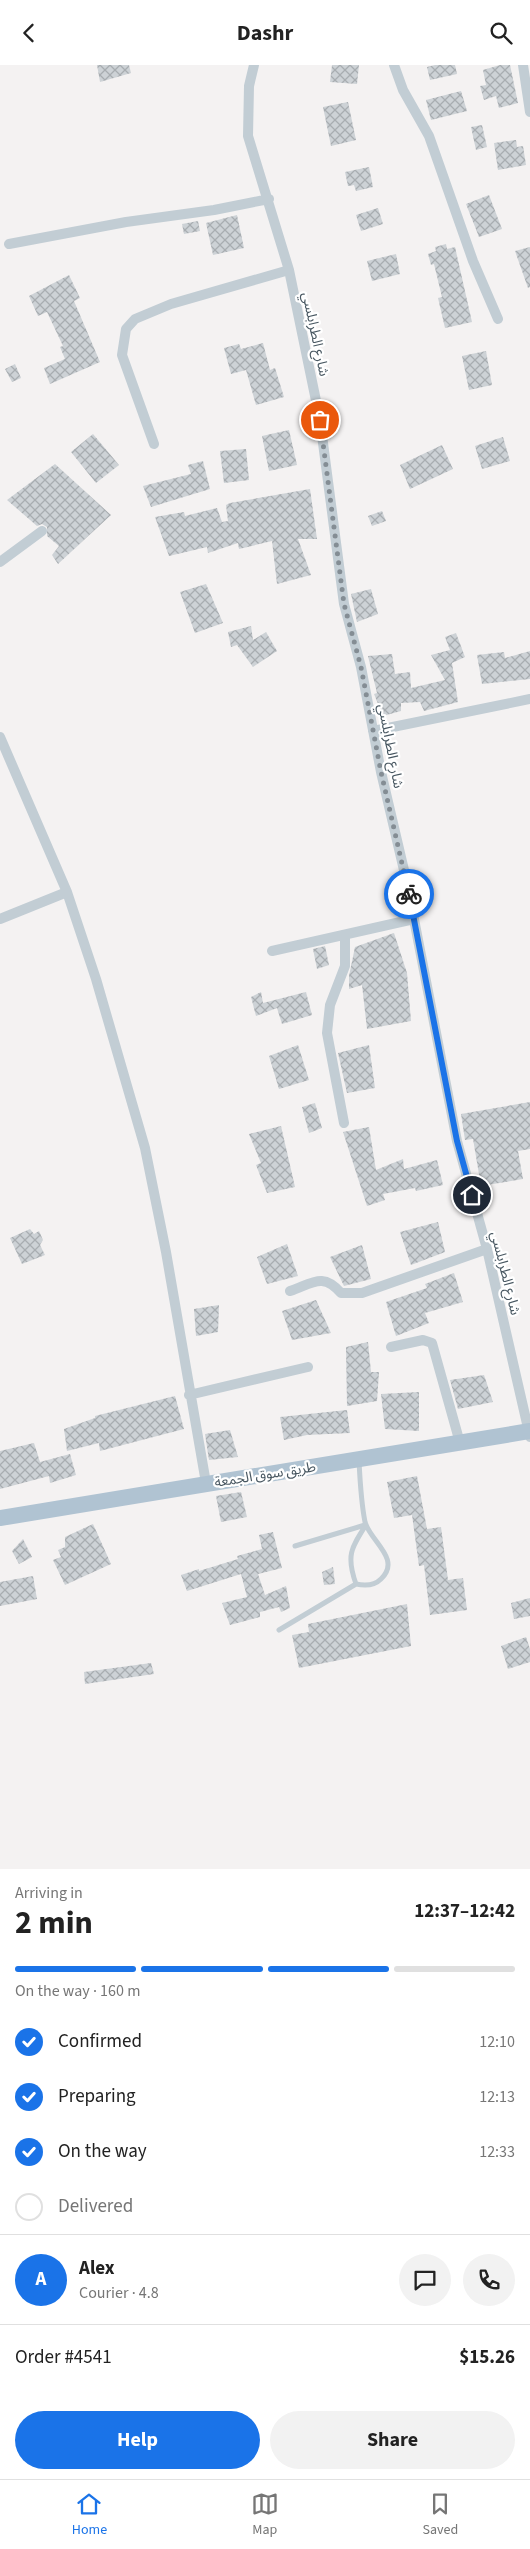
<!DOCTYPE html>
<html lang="en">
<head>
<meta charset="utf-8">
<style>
	:root { --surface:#fff; --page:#f2f2f2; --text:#222; --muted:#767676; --line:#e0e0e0; --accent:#1a73e8 }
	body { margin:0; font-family:"Source Sans 3","Noto Sans Arabic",sans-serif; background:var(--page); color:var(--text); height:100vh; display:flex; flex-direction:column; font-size:19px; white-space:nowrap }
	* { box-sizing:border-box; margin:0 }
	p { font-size:16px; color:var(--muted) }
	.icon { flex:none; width:28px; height:28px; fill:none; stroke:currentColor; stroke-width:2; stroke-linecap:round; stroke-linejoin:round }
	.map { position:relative; height:1804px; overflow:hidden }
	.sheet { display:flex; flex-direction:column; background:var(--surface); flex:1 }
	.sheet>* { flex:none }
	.pin { position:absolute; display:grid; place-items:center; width:42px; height:42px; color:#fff; margin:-21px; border:2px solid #fff; border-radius:50%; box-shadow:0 1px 5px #0007 }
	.courier { position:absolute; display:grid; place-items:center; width:50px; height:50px; margin:-25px; border:4px solid #1a73e8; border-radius:50%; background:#fff; color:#222; box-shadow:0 1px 6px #0007 }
	.summary em { font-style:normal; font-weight:700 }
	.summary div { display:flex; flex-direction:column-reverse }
	.summary { display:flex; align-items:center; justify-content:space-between; height:85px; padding:0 15px }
	h1 { font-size:32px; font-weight:700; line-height:38px }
	.bar { display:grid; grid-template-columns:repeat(4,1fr); gap:8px 5px; align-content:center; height:60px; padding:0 15px }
	.bar i { height:6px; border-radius:4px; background:var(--line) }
	.bar .current { background:var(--accent) }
	.bar p { grid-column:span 4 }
	.line { display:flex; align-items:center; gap:12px; padding:0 15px; border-top:1px solid var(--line) }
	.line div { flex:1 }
	.round { display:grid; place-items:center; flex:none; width:52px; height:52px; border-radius:26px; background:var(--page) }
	ol { padding:0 15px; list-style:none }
	li { display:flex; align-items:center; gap:15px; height:55px }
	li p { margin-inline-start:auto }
	li .icon { padding:5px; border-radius:50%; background:var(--accent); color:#fff; stroke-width:4 }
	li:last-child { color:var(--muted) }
	li i { width:28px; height:28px; border:2px solid var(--line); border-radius:50% }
	.primary-button { display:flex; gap:10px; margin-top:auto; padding:10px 15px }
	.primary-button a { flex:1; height:58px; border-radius:30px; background:var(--accent); color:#fff; font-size:20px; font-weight:700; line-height:58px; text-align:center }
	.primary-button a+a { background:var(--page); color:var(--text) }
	header { display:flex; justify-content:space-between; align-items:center; height:65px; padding:0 15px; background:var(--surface); font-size:22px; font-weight:700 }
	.menu { display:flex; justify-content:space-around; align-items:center; height:70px; border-top:1px solid var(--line); background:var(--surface); font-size:14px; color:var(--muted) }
	.menu a { display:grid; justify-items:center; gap:2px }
	.menu .current { color:var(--accent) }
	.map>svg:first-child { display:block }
</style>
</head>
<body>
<header><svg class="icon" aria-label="back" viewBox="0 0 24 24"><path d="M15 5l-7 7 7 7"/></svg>Dashr<svg class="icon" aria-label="search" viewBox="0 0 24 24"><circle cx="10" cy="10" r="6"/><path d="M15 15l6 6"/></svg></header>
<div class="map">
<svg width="530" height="1804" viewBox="0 0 530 1804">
	<defs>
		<pattern id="building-cross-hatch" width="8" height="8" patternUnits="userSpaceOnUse" patternTransform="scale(1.25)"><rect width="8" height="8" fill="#cdd2d6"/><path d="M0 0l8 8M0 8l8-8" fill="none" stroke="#a8adb1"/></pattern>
	</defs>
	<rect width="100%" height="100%" fill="#f4f2f2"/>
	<path fill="url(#building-cross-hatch)" d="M97 0H129L131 8 100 17Z
		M332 0H359L357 19 330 17Z
		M435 0H455L457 9 430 15 427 2Z
		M500 0H510L518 38 499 43 496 31 484 35 480 21 486 20 483 5Z
		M461 26 467 46 431 55 426 35Z
		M348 37 356 75 331 81 323 42Z
		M482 60 487 82 476 85 471 62Z
		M516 75 517 82 523 81 526 100 498 105 494 78Z
		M369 102 373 122 356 126 354 120 348 121 345 107Z
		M489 130 502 164 479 172 466 139Z
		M378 143 383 159 361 166 356 150Z
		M237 150 244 183 213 190 206 158Z
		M198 156 200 166 184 169 182 159Z
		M446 179 447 184 455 182 472 257 445 263 438 233 442 232 434 199 431 200 428 189 436 186 435 182Z
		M530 182V222L528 223 515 186Z
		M396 189 400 209 372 216 367 196Z
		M69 210 80 233 74 236 100 297 50 319 44 303 65 294 60 282 63 281 47 247 38 251 29 231Z
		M263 278 270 305 275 303 284 332 256 340 246 305 231 309 224 283 239 279 241 284Z
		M486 286 492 320 469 325 462 291Z
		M15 299 21 313 12 317 5 304Z
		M289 365 297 400 269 406 262 371Z
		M93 369 119 400 96 418 71 387Z
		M503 372 510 396 482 404 475 381Z
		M442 380 453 404 410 424 400 400Z
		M246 384 249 415 224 418 220 386Z
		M203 396 210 424 151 442 143 421 191 409 188 400Z
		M55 399 111 450 58 499 52 490 59 481 47 471V462L42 459 37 461 7 435Z
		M310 424 317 474H298L311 510 277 519 272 476 239 484 238 478 208 488 207 482 169 491 155 452 184 447 185 451 217 443 222 457 228 456 226 440 230 438Z
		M382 446 386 456 372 461 368 451Z
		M206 519 223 558 195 568 180 527Z
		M371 524 378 549 357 557 351 529Z
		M251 561 253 575 266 567 277 586 253 602 237 580 231 582 228 567Z
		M456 568 465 592 452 598 458 637 424 646 420 637 401 638V646L383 651 374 629 377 628 368 591 392 589 395 609 410 607 411 623 445 615 431 590 450 585 445 572Z
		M530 586V614L482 619 477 590 504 587 505 593Z
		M394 868 407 908 411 956 367 964 362 920 349 924V911L355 882Z
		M325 881 329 900 317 904 313 884Z
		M261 927 263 938 306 927 312 950 282 959 277 943 256 951 251 932Z
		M298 980 309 1015 279 1024 269 991Z
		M369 980 375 1023 347 1028 338 988Z
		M530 1037V1084L518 1086 523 1114 481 1121 473 1074 465 1075 461 1049Z
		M315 1038 322 1063 309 1068 302 1042Z
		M281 1061 295 1122 267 1128 256 1100 261 1098 249 1069Z
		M369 1062 376 1105 403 1094 404 1104 437 1095 443 1120 416 1126 415 1123 383 1129 385 1135 367 1141 343 1067Z
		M438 1157 445 1187 411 1200 400 1167Z
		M30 1164 34 1169 39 1166 43 1175 40 1180 45 1190 22 1199 10 1173Z
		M287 1179 298 1211 267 1219 257 1192Z
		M362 1180 371 1214 344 1221 330 1192Z
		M454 1208 463 1237 425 1248 429 1258 396 1271 386 1237 427 1223 425 1219Z
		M316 1235 331 1268 292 1275 282 1246Z
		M219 1240 218 1267 196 1271 194 1244Z
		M368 1277 371 1307H379L377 1336 347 1341 346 1282Z
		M484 1310 493 1337 458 1344 450 1315Z
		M419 1327V1366L385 1364 381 1329Z
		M175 1331 184 1364 100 1386 99 1378 67 1386 64 1364 95 1353V1351Z
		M347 1345 350 1368 307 1370 284 1375 280 1352Z
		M230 1365 238 1392 209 1395 205 1369Z
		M34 1378 40 1397 70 1389 76 1410 50 1418 49 1411 0 1424V1386Z
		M417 1411 427 1464 441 1462 448 1515 463 1513 467 1545 430 1550 424 1500 419 1501 412 1450 394 1453 387 1417Z
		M241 1427 247 1452 221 1457 216 1431Z
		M93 1459 111 1499 65 1520 53 1495 61 1492 58 1485 65 1482V1472Z
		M273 1467 282 1503 258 1509 265 1530 286 1521 290 1543 281 1547 279 1542 260 1547V1552L230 1560 222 1538 247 1532 241 1509 187 1526 181 1510 199 1504V1506L238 1494 237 1491 262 1484 259 1470Z
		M23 1474 32 1492 19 1499 12 1486Z
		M333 1502 335 1519 324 1520 322 1507Z
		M33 1511 37 1534 0 1541V1517Z
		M530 1533V1551L514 1554 511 1538Z
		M407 1539 411 1581 299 1603 292 1570 309 1567 308 1559Z
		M526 1572 530 1584V1597L508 1604 501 1581Z
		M151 1598 154 1609 85 1619 84 1607Z"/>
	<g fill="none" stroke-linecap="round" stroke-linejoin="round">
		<path stroke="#c2cdd4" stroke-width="5" d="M359 1396C360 1416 361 1437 365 1457 370 1476 402 1494 381 1514 374 1521 365 1521 356 1519 346 1491 351 1483 366 1460
			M295 1481 365 1460
			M279 1565 356 1519"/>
		<path stroke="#c2cdd4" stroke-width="10" d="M254 0 249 21 248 71 289 205 320 355 344 539 361 602 381 707 407 818 457 1076 487 1184 530 1372
			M394 0 403 25 429 71 473 196 498 254
			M523 0 530 47
			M9 179 126 157 214 145 269 134
			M154 379 122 290 126 264 135 254 171 239 289 205
			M0 497 42 466
			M373 666 530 634
			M0 672 67 827 96 914 145 1083 166 1187 206 1418
			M0 854 67 827
			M272 886 414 854
			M344 1058 327 968 330 940 345 901V870
			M290 1226C313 1218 323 1207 341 1228H362L487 1184
			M391 1282 423 1275 432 1278 460 1378
			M189 1330 308 1302"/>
		<path stroke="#b0c3d2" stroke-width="16" d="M0 1453 530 1366"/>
	</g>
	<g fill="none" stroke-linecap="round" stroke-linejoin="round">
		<path stroke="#848d94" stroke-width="5" stroke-dasharray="0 9" d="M320 355 344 539 361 602 381 707 409 829"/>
		<path stroke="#1a73e8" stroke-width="6" d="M409 829 457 1076 472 1130"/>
	</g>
	<g text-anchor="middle" stroke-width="4.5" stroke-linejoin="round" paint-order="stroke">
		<g font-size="14" fill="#485761" stroke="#fff">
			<text transform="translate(316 269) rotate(78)" y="5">شارع الطرابلسي</text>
			<text transform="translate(391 681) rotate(79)" y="5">شارع الطرابلسي</text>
			<text transform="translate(506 1208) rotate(76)" y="5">شارع الطرابلسي</text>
			<text transform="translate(265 1409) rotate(-9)" y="5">طريق سوق الجمعة</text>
		</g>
	</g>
</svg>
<div class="pin" style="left:320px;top:355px;background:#ea580c"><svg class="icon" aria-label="bag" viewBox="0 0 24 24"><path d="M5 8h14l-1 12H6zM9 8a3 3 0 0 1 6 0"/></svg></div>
<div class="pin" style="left:472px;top:1130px;background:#1f2937"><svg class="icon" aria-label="home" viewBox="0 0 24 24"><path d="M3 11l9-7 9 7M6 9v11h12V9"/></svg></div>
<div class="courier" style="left:409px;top:829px"><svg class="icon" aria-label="bike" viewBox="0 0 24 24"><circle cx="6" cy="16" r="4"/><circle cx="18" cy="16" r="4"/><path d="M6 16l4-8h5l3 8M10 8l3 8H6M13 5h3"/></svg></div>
</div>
<section class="sheet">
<div class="summary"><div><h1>2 min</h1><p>Arriving in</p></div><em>12:37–12:42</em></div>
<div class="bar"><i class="current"></i><i class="current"></i><i class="current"></i><i></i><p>On the way · 160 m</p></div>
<ol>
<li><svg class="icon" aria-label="check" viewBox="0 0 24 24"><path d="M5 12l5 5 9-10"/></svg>Confirmed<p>12:10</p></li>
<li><svg class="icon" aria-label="check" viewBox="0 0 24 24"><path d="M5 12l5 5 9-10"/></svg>Preparing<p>12:13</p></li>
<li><svg class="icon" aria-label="check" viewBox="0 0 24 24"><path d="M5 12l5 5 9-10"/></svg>On the way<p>12:33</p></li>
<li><i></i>Delivered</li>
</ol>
<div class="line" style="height:90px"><b class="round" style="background:var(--accent);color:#fff">A</b><div><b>Alex</b><p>Courier · 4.8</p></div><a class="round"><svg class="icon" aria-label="chat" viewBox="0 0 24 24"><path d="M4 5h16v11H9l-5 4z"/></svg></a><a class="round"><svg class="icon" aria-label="phone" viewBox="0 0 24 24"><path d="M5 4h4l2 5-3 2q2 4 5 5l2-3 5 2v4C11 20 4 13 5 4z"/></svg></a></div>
<div class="line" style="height:65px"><div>Order #4541</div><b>$15.26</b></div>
<div class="primary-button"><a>Help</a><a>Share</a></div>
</section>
<nav class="menu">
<a class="current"><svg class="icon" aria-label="home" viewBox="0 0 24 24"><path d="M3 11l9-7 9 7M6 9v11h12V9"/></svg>Home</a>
<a><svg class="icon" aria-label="map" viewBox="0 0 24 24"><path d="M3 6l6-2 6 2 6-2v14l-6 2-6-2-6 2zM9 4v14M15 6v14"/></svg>Map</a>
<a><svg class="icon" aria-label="saved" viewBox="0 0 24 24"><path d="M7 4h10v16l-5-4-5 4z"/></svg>Saved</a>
</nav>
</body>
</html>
